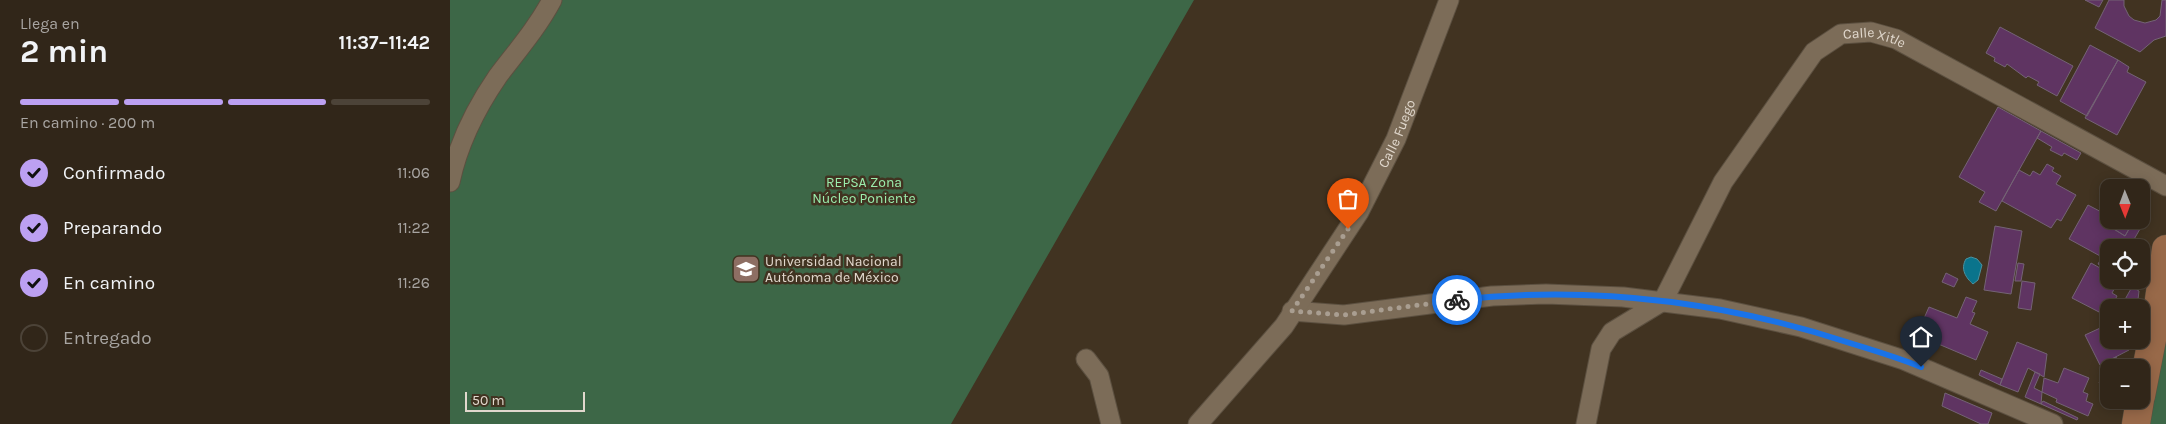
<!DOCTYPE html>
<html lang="es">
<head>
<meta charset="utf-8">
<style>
	:root { --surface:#312619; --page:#3d3226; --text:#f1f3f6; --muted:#a8a5a2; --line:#4c4338; --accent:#bca0f2 }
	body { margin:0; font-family:Karla,sans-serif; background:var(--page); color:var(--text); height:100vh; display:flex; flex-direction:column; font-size:19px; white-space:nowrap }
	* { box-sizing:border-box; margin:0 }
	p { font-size:16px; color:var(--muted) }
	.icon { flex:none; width:28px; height:28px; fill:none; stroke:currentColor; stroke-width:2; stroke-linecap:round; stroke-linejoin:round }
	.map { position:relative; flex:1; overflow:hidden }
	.drawer { display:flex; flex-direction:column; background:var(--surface); width:450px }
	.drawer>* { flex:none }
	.needle { width:32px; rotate:179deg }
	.fabs { position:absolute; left:1650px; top:179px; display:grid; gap:10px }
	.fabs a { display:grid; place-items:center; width:50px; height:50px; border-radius:10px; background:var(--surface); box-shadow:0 2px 12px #0003,0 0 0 1px var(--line); font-size:25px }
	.scale { position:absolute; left:15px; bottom:12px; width:120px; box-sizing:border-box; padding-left:5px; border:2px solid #e1d8cd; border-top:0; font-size:14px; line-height:18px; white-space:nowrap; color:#e1d8cd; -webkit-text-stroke:4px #413321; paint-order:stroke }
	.pin { position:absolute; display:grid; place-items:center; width:42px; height:42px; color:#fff; margin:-51px -21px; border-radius:50% 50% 50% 0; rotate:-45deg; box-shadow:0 0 5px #0007 }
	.pin .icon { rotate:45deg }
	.courier { position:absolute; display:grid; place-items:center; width:50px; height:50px; margin:-25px; border:4px solid #1a73e8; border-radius:50%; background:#fff; color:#222; box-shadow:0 1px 6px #0007 }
	.overview em { font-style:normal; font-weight:700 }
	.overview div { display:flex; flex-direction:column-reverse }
	.overview { display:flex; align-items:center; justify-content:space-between; height:85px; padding:0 20px }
	h1 { font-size:32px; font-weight:700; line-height:38px }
	.bar { display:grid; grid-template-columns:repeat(4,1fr); gap:8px 5px; align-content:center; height:60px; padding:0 20px }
	.bar i { height:6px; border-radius:4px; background:var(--line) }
	.bar .active { background:var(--accent) }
	.bar p { grid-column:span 4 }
	ol { padding:0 20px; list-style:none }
	li { display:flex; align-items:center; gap:15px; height:55px }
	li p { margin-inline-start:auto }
	li .icon { padding:5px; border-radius:50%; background:var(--accent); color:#111; stroke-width:4 }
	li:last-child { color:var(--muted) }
	li i { width:28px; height:28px; border:2px solid var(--line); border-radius:50% }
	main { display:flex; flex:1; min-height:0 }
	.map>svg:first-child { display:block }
</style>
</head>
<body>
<main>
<section class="drawer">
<div class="overview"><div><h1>2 min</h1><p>Llega en</p></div><em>11:37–11:42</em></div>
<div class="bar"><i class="active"></i><i class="active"></i><i class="active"></i><i></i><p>En camino · 200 m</p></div>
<ol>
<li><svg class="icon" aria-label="check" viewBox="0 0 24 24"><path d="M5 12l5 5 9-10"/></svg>Confirmado<p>11:06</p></li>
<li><svg class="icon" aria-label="check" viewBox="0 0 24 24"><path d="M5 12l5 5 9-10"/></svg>Preparando<p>11:22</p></li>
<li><svg class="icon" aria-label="check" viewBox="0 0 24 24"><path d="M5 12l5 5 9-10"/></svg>En camino<p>11:26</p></li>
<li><i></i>Entregado</li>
</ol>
</section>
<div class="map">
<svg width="1716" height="424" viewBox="0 0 1716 424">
	<rect width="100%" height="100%" fill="#413321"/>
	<path fill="#3d6747" d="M0 0H744L501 424H0Z
		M1716 325V424H1697Z"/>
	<path fill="#0a748c" stroke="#4a92a0" d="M1521 257 1527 259 1532 265 1528 280 1523 284C1516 278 1510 269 1516 259Z"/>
	<path fill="#5f3462" stroke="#746375" d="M1635 0H1653L1649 7Z
		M1659 0H1674V6L1679 16 1684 20 1695 23 1706 20 1710 16 1712 0H1716V36L1704 40 1690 52 1645 28Z
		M1550 27 1623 66 1607 96 1587 85 1589 82 1578 76 1576 78 1557 64 1555 67 1544 61 1545 58 1536 53Z
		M1640 45 1668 60 1637 116 1610 101Z
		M1668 60 1679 67 1677 72 1696 82 1667 135 1635 118Z
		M1548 107 1591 131 1546 211 1529 202 1535 192 1509 177Z
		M1591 131 1631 153 1627 160 1614 153 1612 156 1600 150 1602 147 1587 138Z
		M1597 164 1604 168 1602 171 1611 176 1606 184 1626 195 1611 221 1607 219 1601 228 1552 201 1569 170 1580 176 1583 171 1590 175Z
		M1638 205 1659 216 1660 220 1657 225 1675 236 1682 224 1690 229 1683 241 1693 246 1691 249 1659 248V270L1648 264 1652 257 1619 239Z
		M1669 220H1684L1675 236 1664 229Z
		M1545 226 1572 231 1561 294 1534 290Z
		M1568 263 1574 264 1571 281H1565Z
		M1641 263 1659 273V280H1669L1662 293 1667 296 1661 308 1653 304 1649 312 1622 298Z
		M1496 273 1508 279 1504 287 1492 282Z
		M1572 281 1585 283 1581 310 1568 308Z
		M1682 287 1689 291 1687 308 1673 303Z
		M1516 297 1527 301 1522 312 1525 313 1520 324 1538 332 1526 360 1486 343 1483 349 1464 341 1479 307 1507 318Z
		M1659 324V340H1673L1679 350 1650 365 1635 335Z
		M1567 342 1597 354 1594 377 1578 368 1568 392 1550 385Z
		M1666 357 1671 368H1659L1658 374 1652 364Z
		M1614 368 1639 378 1633 392 1638 394 1636 401 1643 404 1638 416 1606 402 1607 399 1592 392 1594 378 1608 383Z
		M1531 370 1552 379 1550 385 1529 375Z
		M1585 372 1590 374 1584 388 1592 392 1591 404 1575 397Z
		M1653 375 1659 377V387L1649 383Z
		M1495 393 1542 413 1538 424H1531L1492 406Z
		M1593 401 1628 418 1627 420 1591 404Z"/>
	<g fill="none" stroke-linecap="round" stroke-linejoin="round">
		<g stroke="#5c5040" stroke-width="21">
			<g id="street">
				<path d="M0 182C8 144 26 108 48 76 67 51 87 28 102 0"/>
				<path d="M842 311 894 315 1042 296 1096 294 1173 297 1270 309 1351 327 1454 360 1603 424"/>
				<path d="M636 359 649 376 661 424"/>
				<path id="s1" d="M748 424 834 326 909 212 946 139 999 0"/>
				<path id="s2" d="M1136 424 1151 349 1162 332 1213 301 1273 182 1364 52 1391 34 1421 32 1446 39 1716 186"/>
			</g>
		</g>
		<g stroke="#5c5040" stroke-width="29">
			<path id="secondary" d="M1691 396 1707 314 1716 249
				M1686 424 1690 400"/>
		</g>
		<use href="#street" stroke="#7c6c58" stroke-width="19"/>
		<use href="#secondary" stroke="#986949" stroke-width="28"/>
	</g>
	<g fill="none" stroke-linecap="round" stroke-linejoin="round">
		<path stroke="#a99e91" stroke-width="5" stroke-dasharray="0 9" d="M898 229 842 311 894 315 1007 300"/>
		<path stroke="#1a73e8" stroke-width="6" d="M1007 300C1141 285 1276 302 1403 344 1426 351 1449 358 1471 367"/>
	</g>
	<defs>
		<g id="university-square" transform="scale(1.4375)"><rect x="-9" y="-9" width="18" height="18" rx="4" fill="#8d6e63" stroke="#413321"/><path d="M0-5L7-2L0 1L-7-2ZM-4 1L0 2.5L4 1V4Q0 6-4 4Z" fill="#fff"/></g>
	</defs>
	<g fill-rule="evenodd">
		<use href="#university-square" x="296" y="269"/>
	</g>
	<g text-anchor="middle" stroke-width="5" stroke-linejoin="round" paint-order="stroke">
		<g font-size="14" fill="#e1d8cd" stroke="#413321">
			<text dy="5" stroke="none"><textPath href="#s2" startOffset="515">Calle Xitle</textPath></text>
			<text dy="5" stroke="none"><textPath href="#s1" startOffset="354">Calle Fuego</textPath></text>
		</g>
		<g font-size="14" fill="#9beead" stroke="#413321">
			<text x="414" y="187">REPSA Zona<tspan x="414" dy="16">Núcleo Poniente</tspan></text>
		</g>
		<g font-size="14" fill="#e1d8cd" stroke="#413321" text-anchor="start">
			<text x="315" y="266">Universidad Nacional<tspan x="315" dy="16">Autónoma de México</tspan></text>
		</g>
	</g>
</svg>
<div class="fabs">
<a><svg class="needle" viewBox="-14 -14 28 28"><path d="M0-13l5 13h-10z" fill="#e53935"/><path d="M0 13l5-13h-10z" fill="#a8a5a2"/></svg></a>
<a><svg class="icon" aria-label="locate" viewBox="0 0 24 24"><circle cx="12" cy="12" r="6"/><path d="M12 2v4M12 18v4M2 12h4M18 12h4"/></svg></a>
<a>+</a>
<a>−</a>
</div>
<div class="scale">50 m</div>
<div class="pin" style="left:898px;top:229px;background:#ea580c"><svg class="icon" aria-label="bag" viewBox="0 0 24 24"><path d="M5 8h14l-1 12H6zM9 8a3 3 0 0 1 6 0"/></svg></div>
<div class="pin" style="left:1471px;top:367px;background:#1f2937"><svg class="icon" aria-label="home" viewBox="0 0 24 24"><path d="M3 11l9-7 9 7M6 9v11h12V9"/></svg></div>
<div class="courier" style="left:1007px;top:300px"><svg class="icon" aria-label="bike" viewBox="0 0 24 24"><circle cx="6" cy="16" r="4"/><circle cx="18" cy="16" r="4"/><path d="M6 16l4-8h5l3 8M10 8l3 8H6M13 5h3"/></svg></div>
</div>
</main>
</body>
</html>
